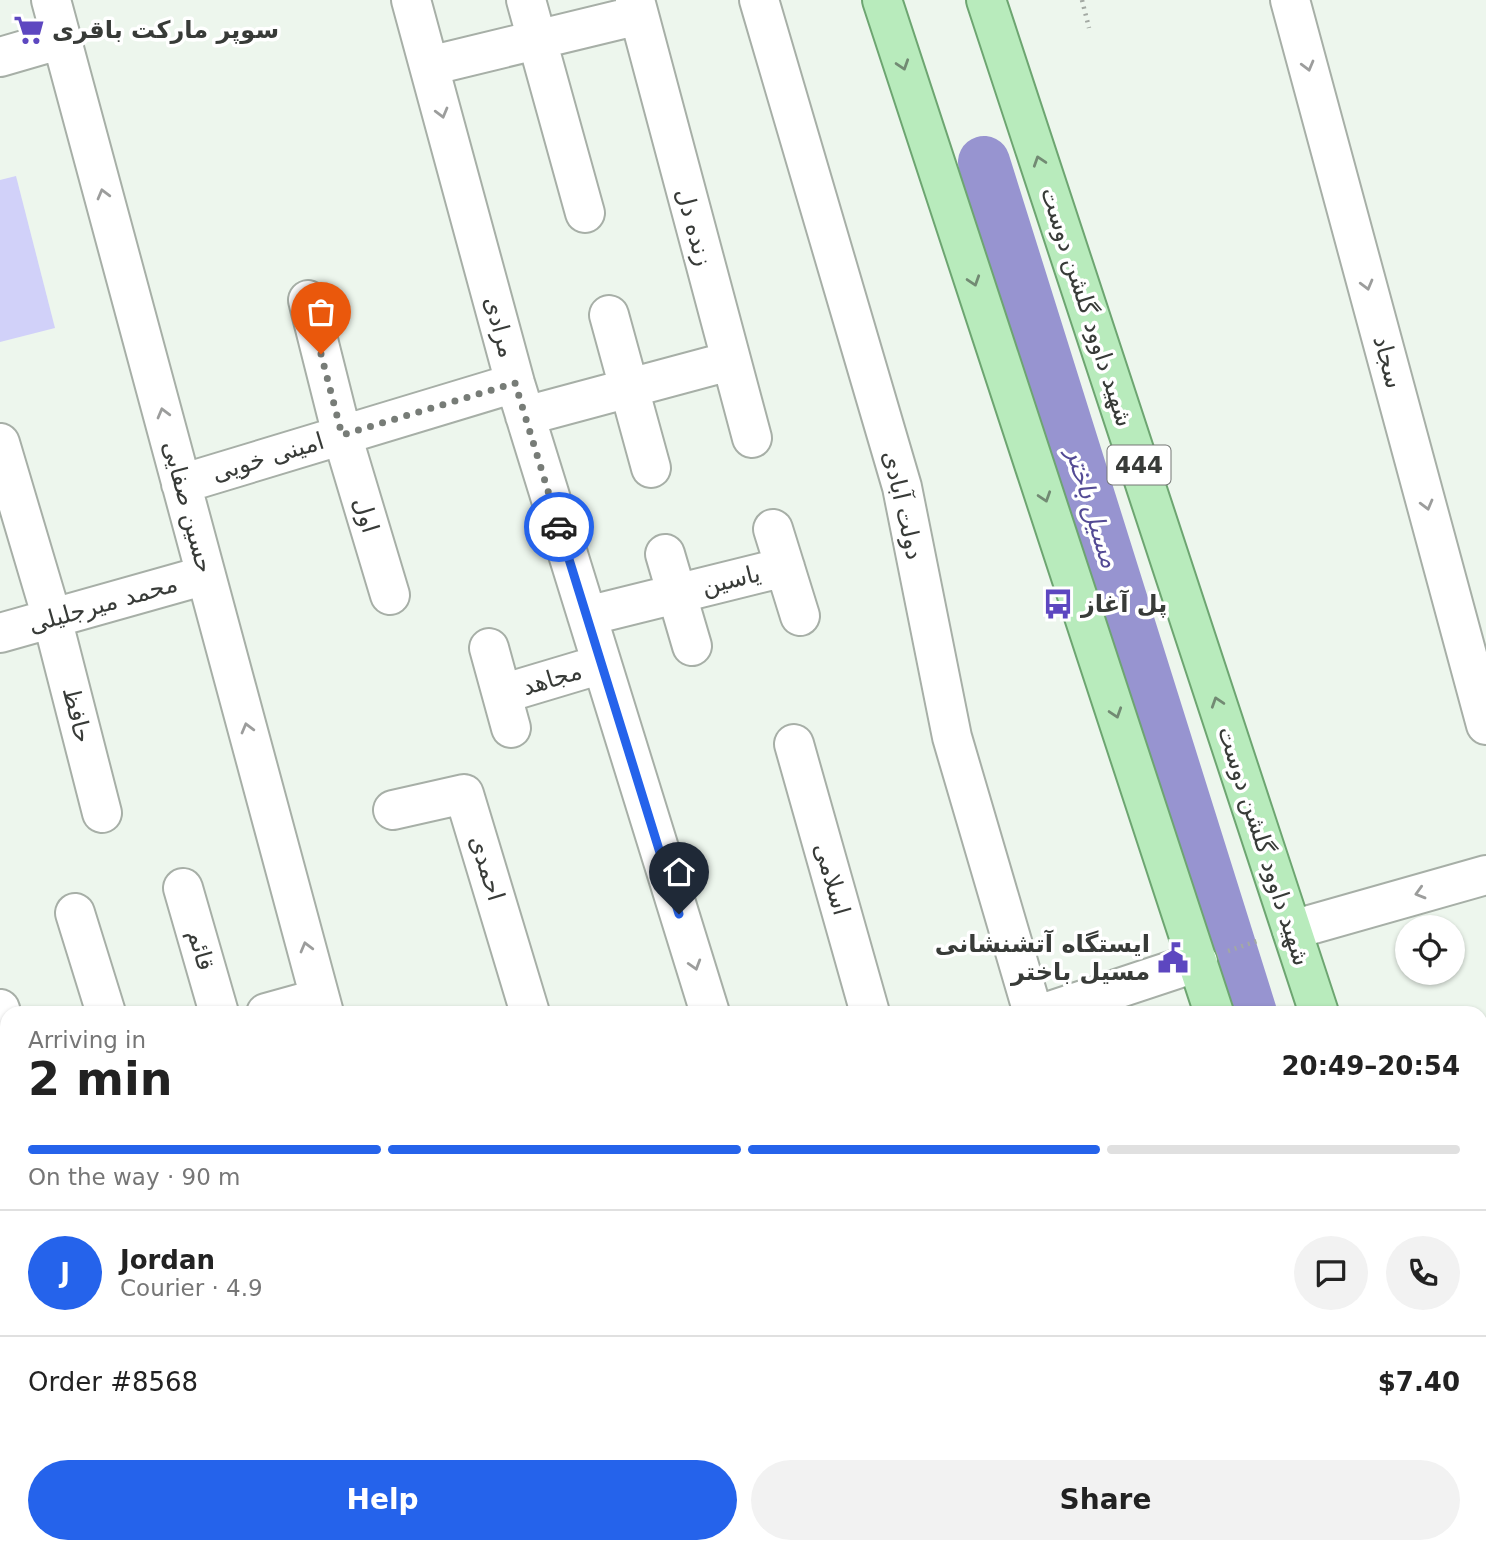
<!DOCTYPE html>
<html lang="en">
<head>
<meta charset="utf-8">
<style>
	:root { --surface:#fff; --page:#f2f2f2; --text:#222; --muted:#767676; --line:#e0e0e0; --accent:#2563eb }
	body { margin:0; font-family:"DejaVu Sans","Noto Sans Arabic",sans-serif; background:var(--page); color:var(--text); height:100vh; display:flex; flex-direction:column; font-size:26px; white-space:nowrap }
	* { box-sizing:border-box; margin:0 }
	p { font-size:23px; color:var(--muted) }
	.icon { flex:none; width:38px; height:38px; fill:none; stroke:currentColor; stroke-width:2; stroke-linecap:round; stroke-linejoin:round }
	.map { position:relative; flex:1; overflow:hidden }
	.sheet { position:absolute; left:0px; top:1006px; width:1488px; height:548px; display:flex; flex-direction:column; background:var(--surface); border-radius:21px 21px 0 0; box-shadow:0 2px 5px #0004 }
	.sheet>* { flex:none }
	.fabs { position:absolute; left:1395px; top:915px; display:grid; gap:14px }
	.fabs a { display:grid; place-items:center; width:70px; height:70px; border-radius:50%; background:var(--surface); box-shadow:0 2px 5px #0004; font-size:35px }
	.pin { position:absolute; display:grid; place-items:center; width:60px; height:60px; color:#fff; margin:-72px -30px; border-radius:50% 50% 50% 0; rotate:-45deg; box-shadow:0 0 7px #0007 }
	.pin .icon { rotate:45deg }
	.courier { position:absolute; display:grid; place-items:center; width:70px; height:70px; margin:-35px; border:5px solid #2563eb; border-radius:50%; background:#fff; color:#222; box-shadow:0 2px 9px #0007 }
	.overview em { font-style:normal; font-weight:700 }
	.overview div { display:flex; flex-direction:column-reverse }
	.overview { display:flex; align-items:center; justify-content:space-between; height:119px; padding:0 28px }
	h1 { font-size:46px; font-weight:700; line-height:52px }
	.bar { display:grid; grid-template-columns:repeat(4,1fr); gap:10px 7px; align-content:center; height:84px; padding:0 28px }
	.bar i { height:9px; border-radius:5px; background:var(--line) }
	.bar .current { background:var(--accent) }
	.bar p { grid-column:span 4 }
	.line { display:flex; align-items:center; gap:18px; padding:0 28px; border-top:2px solid var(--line) }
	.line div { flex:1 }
	.round { display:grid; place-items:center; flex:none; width:74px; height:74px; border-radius:37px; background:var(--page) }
	.action { display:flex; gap:14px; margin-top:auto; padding:14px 28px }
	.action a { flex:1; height:80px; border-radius:42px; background:var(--accent); color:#fff; font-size:28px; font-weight:700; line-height:80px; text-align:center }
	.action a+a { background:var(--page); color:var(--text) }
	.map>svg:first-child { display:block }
</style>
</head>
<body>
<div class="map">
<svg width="1486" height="1553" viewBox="0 0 1486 1553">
	<rect width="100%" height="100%" fill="#edf6ed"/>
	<path fill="#d1d1f9" d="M16 176 55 328 0 342V180Z"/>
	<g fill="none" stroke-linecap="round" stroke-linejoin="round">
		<path stroke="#9794d0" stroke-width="52" d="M984 162 1251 1013
			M1428 1547 1430 1553"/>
		<g stroke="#a7afa7" stroke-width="42">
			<path id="minor" d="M51 0 324 1013
				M411 0 515 383 710 1013
				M526 0 585 213
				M635 0 752 438
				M759 0 902 487 952 737 1033 1013
				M1290 0 1486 725
				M0 57 62 39
				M429 66 639 15
				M308 300 342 435 390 595
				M609 315 651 468
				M525 416 730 361
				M0 443 52 618 102 813
				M181 484 515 383
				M773 529 800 616
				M665 554 692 646
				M587 616 785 567
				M0 633 206 575
				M489 648 511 728
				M502 694 602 664
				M794 744 870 1013
				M393 810 464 794 530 1013
				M183 888 219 1013
				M75 913 106 1013
				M1292 930 1486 875
				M0 1009 7 1033
				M266 1013 320 998
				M1044 1013 1198 962
				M1480 1046 1486 1045
				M0 1091 7 1089
				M0 1390 7 1416
				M1480 1417 1486 1407
				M42 1547 44 1553
				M132 1547 133 1553
				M280 1547 282 1553
				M466 1547 468 1553
				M870 1547 872 1553
				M1056 1547 1058 1553
				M1189 1547 1190 1553
				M1284 1547 1286 1553
				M916 1553 937 1547"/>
		</g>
		<g stroke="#6da571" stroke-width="42">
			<path id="major" d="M882 0 1214 1013
				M986 0 1319 1013
				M1480 1513 1486 1529
				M1382 1547 1384 1553"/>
		</g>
		<path stroke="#a3a9a3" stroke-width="4.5" stroke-dasharray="2 5" stroke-linecap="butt" d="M1082 0 1089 28
			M1228 951 1260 940"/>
		<use href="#minor" stroke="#fff" stroke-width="38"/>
		<use href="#major" stroke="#b8ebbc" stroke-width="38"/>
	</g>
	<defs><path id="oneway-chevron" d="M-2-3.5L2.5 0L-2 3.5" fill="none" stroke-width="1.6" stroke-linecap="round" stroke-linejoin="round" transform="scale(1.75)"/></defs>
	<g stroke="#728a73">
		<use href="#oneway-chevron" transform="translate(903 65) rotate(72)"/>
		<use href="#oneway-chevron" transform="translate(1039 161) rotate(-108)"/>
		<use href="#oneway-chevron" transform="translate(974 281) rotate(72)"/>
		<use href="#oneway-chevron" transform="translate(1045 497) rotate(72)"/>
		<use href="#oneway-chevron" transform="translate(1217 702) rotate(-108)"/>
		<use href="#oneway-chevron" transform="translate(1116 713) rotate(72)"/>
	</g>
	<g stroke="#9c9d9c">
		<use href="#oneway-chevron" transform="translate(1308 66) rotate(75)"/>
		<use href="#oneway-chevron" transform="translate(442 113) rotate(75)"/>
		<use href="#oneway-chevron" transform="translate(103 194) rotate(-105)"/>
		<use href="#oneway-chevron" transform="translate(1367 285) rotate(75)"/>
		<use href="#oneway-chevron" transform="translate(163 413) rotate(-105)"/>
		<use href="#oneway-chevron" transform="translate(1427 505) rotate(75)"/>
		<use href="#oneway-chevron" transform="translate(247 728) rotate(-105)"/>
		<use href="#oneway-chevron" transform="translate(1420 893) rotate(164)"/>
		<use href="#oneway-chevron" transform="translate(306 947) rotate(-105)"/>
		<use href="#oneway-chevron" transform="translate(695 965) rotate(73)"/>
	</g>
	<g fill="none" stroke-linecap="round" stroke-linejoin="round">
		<path stroke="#777c77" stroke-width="7" stroke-dasharray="0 12.6" d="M321 354 342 435 515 383 559 527"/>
		<path stroke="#2563eb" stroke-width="9" d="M559 527 679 914"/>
	</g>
	<defs>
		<g id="supermarket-bare" transform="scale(2.415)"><path d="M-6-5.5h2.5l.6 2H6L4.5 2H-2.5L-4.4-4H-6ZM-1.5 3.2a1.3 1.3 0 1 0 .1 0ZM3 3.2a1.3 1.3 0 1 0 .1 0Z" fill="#5d47c0" stroke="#fff" stroke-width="2.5" paint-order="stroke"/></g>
		<g id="bus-bare" transform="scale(2.415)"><path d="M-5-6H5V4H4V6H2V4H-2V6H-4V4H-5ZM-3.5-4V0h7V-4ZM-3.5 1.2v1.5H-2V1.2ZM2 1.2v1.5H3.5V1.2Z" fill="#5d47c0" stroke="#fff" stroke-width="2.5" paint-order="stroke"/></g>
		<g id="civic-bare" transform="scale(2.415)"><path d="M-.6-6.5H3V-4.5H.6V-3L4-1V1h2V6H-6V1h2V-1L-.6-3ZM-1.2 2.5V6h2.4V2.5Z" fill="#5d47c0" stroke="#fff" stroke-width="2.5" paint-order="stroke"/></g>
	</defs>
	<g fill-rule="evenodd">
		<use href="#supermarket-bare" x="29" y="30"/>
		<use href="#bus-bare" x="1058" y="604"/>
		<use href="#civic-bare" x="1173" y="958"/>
	</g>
	<g text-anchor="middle" stroke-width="7" stroke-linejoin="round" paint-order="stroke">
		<rect fill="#fff" stroke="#747674" stroke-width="2" x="1107.5" y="445.5" width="63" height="39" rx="5"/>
		<g font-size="23" font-weight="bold" fill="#383b38">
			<text x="1139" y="473">444</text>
		</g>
		<g font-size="24" font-weight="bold" fill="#383b38" stroke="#fff" text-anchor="start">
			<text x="52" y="38">سوپر مارکت باقری</text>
			<text x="1081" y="612">پل آغاز</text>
			<text x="1150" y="952" text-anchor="end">ایستگاه آتشنشانی<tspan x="1150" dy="28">مسیل باختر</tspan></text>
		</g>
		<g font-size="24" fill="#383b38" stroke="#fff">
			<text transform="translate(694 227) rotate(75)" y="8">زنده دل</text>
			<text transform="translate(1087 307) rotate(72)" y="8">شهید داوود گلشن دوست</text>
			<text transform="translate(500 327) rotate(75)" y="8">مرادی</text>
			<text transform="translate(1388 362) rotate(75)" y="8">سجاد</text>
			<text transform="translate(268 457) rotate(-17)" y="8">امینی خویی</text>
			<text transform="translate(903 505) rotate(77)" y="8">دولت آبادی</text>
			<text transform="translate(188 507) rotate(75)" y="8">حسین صفایی</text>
			<text transform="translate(366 515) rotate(73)" y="8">اول</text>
			<text transform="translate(731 580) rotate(-14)" y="8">یاسین</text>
			<text transform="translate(103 604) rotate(-16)" y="8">محمد میرجلیلی</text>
			<text transform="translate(552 679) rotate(-17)" y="8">مجاهد</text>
			<text transform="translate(77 715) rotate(76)" y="8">حافظ</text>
			<text transform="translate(1264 846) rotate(72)" y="8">شهید داوود گلشن دوست</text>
			<text transform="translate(487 868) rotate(73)" y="8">احمدی</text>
			<text transform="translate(832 879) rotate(74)" y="8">اسلامی</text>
			<text transform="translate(201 950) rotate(74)" y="8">قائم</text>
		</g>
		<g font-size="26" font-style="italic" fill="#534a94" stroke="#fff">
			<text transform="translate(1093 508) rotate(73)" y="9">مسیل باختر</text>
		</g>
	</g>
</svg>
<div class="fabs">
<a><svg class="icon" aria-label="locate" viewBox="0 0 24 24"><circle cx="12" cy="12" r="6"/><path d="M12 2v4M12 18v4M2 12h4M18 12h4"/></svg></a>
</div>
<div class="pin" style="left:321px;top:354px;background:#ea580c"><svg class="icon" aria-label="bag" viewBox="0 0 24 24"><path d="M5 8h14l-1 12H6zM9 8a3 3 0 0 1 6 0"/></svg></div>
<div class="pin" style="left:679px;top:914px;background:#1f2937"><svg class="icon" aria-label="home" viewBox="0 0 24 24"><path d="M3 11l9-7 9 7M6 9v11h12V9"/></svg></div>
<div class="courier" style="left:559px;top:527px"><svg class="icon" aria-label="car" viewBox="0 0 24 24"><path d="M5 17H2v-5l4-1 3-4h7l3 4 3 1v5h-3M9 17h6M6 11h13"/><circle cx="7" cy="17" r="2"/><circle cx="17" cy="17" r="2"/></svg></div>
<section class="sheet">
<div class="overview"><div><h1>2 min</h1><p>Arriving in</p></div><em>20:49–20:54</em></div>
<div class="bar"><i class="current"></i><i class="current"></i><i class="current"></i><i></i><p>On the way · 90 m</p></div>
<div class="line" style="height:126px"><b class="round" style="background:var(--accent);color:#fff">J</b><div><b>Jordan</b><p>Courier · 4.9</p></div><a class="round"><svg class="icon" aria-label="chat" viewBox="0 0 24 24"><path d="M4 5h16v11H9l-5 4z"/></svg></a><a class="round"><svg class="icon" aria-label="phone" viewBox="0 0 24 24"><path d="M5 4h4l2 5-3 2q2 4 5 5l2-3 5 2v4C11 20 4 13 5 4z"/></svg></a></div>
<div class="line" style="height:91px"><div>Order #8568</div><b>$7.40</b></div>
<div class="action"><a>Help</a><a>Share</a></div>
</section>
</div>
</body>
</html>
